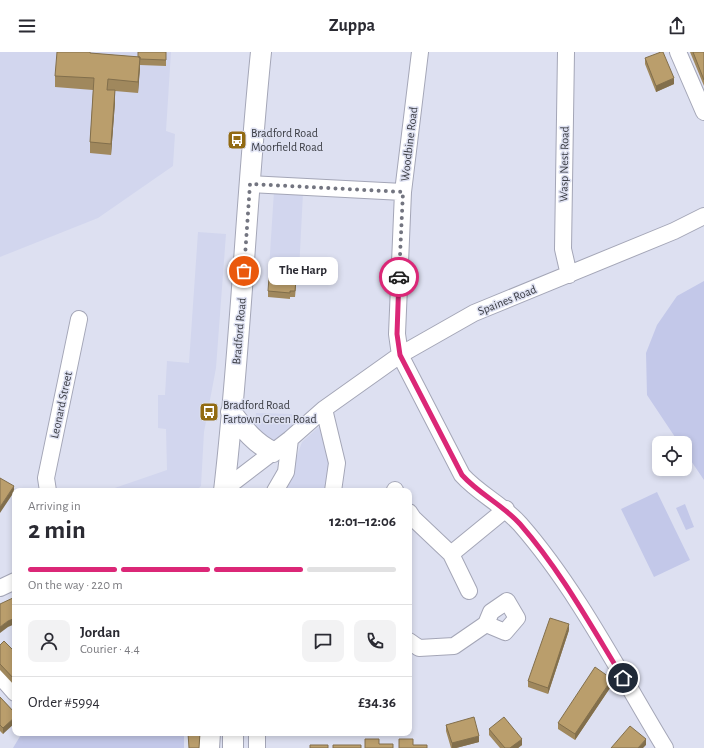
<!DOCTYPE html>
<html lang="en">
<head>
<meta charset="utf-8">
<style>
	:root { --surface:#fff; --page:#f2f2f3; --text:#2b2b33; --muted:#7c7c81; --line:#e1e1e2; --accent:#db2777 }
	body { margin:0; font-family:"Alegreya Sans",sans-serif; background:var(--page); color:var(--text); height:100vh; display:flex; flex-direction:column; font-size:15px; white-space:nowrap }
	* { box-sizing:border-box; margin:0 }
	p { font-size:13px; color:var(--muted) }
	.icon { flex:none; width:22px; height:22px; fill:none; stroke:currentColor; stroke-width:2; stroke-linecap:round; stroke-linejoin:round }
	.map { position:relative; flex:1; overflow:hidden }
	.sheet { position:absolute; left:12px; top:436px; width:400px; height:248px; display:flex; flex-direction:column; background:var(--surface); border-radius:8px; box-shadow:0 2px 6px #0003 }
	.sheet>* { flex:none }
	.controls { position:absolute; left:652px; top:384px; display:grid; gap:8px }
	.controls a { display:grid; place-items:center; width:40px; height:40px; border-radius:8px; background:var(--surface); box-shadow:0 2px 6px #0003; font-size:20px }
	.pin { position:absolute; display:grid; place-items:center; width:34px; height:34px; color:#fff; margin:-17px; border:2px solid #fff; border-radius:50%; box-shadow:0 1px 4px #0007 }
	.courier { position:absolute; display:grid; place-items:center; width:40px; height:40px; margin:-20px; border:3px solid #db2777; border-radius:50%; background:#fff; color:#222; box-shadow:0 1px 5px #0007 }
	.bubble { position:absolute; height:28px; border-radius:8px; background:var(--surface); box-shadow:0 2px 6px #0003; font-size:13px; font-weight:700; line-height:28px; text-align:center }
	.summary em { font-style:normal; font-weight:700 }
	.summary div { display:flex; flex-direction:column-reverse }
	.summary { display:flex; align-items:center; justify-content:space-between; height:68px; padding:0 16px }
	h1 { font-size:26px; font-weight:700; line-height:30px }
	.bar { display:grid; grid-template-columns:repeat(4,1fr); gap:6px 4px; align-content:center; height:48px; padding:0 16px }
	.bar i { height:5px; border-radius:3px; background:var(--line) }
	.bar .current { background:var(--accent) }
	.bar p { grid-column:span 4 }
	.line { display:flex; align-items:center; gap:10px; padding:0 16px; border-top:1px solid var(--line) }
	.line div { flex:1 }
	.round { display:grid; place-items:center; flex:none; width:42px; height:42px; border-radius:8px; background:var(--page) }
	header { display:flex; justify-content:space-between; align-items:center; height:52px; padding:0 16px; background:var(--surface); font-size:18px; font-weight:700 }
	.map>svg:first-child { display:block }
</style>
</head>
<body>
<header><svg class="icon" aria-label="menu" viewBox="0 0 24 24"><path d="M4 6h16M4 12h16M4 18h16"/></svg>Zuppa<svg class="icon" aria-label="share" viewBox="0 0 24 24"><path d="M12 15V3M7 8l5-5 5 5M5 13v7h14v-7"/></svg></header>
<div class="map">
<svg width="704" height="696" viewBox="0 0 704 696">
	<rect width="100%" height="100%" fill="#dde0f1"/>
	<path fill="#d2d6ee" d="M0 0H171L166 79 175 82 173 114 98 166 0 205Z
		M274 139 303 141 299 219 269 217Z
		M198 180 226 182 216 316 204 380 201 434 196 439H106L167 418 166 377 158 376V343H165L167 309 189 311Z
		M256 361 292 362V377L262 400 254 398Z
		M322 372 330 411 328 439H281L290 423 302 390Z"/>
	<path fill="#c3c8e9" d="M704 229V428L685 400V391H679L647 343 646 301 657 273 677 244Z
		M657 440 690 508 654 525 621 457Z
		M685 452 694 475 686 478 676 456Z
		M22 681H184V696H13Z"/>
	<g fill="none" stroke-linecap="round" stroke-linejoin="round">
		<g stroke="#a4a6b7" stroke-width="18">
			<path id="minor" d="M420 0 403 140 397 282 400 303 462 423C479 442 502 452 520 472 577 537 620 622 665 696
				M566 0 563 197 569 223
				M678 0 704 60
				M249 132 403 140
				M324 357 337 411 333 439
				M395 438V439
				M48 439 46 426 79 267
				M222 439 290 387 324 357 400 303 474 261 674 179 704 164
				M275 439 286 420 290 387
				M409 460 413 466 451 502 469 539
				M451 502 506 457
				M0 536 15 529
				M409 589 419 596 454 594 486 572 491 560 507 549 517 566 505 580 486 572
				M0 624 15 641
				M257 681V696"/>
		</g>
		<g stroke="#a4a6b7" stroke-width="22">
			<path id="major" d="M231 360C244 377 254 391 273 400
				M224 439C241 293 246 146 261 0
				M233 681V696
				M209 696 210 681"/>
		</g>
		<use href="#minor" stroke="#fff" stroke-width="16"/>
		<use href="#major" stroke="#fff" stroke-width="20"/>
	</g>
	<path fill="#a0885d" d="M166 0V14L140 13 138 41 115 39V50L111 103 90 101V90L93 38 55 35V24L90 1 138 5Z
		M690 0H704V34Z
		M645 6 674 32 656 40 645 12Z
		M293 219 292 228 296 234 295 245H290V247L268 245V239Z
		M569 578 548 642 528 635V629Z
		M0 593 15 600V634L0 618Z
		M612 633 575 688 558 677V671Z
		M0 645 15 661 3 682 0 679Z
		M446 673 479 690 456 696H451L446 679Z
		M489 677 522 693 518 696H500L489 683Z"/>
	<path fill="#826f4c" d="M140 5V16L138 41V30Z
		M674 26V32L656 40V34Z
		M115 38V50L111 103V92Z
		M14 434V440L0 461V455Z
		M15 566V572L8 575 0 581V575L8 569Z
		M569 572V578L548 642V636Z
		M612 627V633L575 688V682Z
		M15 665V671L3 682V676Z
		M479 684V690L456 696H452V691Z
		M522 687V693L518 696H510Z
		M646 687V693L643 696H638Z"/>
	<path fill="#ba9e6c" stroke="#826f4c" d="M57 0H90V1L140 5 138 30 108 27 107 38H115L111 92 90 90 94 26 55 24Z
		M138 0H166V8L140 7V5H138Z
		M661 0H663L674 26 656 34 645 6Z
		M693 0H704V28Z
		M270 211 293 213 292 228H296L295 239H290V241L268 239Z
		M0 426 14 434 0 455Z
		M15 545V566L8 569 0 575V552Z
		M550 566 569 572 548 636 528 629Z
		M4 589 15 600V628L0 612V593Z
		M595 615 612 627 575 682 558 671Z
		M0 645 15 661V665L3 676 0 673Z
		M474 665 479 684 452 691 446 673Z
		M504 665 522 687 510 696H505L489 677Z
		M630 674 646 687 638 696H611Z
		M188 681H200L199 696H189Z
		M365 687H379V692H393V696H365Z
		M399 687H413V693H427V696H399Z
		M310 693H328V696H310Z
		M333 693H361V696H333Z"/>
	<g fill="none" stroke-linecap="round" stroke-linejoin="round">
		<path stroke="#737580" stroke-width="4" stroke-dasharray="0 7.2" d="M244 219 250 132 403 140 399 225"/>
		<path stroke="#db2777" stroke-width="5" d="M399 225 397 282 400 303 462 423C479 442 503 453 520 472 561 519 591 574 623 626"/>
	</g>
	<defs>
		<g id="bus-square" transform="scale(1)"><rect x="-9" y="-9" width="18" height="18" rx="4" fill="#926b13" stroke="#dde0f1"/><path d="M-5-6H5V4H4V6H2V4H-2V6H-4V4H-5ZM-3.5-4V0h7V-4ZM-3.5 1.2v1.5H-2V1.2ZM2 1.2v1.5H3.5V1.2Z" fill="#fff"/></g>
	</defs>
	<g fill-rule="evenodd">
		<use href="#bus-square" x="237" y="88"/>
		<use href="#bus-square" x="209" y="360"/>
	</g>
	<g text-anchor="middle" stroke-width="3" stroke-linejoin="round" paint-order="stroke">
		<g font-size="12" fill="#3a3c43" stroke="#dde0f1" text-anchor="start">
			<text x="251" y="85">Bradford Road<tspan x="251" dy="14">Moorfield Road</tspan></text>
			<text x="223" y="357">Bradford Road<tspan x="223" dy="14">Fartown Green Road</tspan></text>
		</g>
		<g font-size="12" fill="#3a3c43" stroke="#dde0f1">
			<text transform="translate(409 92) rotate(-83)" y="4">Woodbine Road</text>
			<text transform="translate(564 112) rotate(-89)" y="4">Wasp Nest Road</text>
			<text transform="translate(507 248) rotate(-22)" y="4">Spaines Road</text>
			<text transform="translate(239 279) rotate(-85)" y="4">Bradford Road</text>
			<text transform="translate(61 353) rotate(-78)" y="4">Leonard Street</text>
		</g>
	</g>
</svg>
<div class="controls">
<a><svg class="icon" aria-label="locate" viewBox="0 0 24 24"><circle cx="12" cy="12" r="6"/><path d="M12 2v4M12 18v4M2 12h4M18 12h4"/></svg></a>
</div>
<div class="pin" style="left:244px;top:219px;background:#ea580c"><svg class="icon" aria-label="bag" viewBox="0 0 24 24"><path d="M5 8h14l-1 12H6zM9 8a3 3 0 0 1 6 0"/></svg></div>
<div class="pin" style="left:623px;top:626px;background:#1f2937"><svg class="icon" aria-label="home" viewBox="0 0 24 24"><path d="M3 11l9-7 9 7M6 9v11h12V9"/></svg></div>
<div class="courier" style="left:399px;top:225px"><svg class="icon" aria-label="car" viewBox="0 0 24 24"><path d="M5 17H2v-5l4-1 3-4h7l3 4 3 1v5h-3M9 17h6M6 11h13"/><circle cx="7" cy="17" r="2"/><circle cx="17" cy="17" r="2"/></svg></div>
<div class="bubble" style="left:268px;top:205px;width:70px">The Harp</div>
<section class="sheet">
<div class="summary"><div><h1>2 min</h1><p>Arriving in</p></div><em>12:01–12:06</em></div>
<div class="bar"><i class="current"></i><i class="current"></i><i class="current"></i><i></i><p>On the way · 220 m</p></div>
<div class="line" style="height:72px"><a class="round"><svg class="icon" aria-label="person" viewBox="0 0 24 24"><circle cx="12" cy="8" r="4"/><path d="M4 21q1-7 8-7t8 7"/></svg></a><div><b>Jordan</b><p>Courier · 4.4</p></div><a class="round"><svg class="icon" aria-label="chat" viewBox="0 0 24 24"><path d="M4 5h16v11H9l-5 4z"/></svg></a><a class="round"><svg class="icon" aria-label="phone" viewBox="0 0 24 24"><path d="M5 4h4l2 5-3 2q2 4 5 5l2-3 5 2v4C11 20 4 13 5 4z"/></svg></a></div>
<div class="line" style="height:52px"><div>Order #5994</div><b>£34.36</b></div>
</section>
</div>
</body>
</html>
